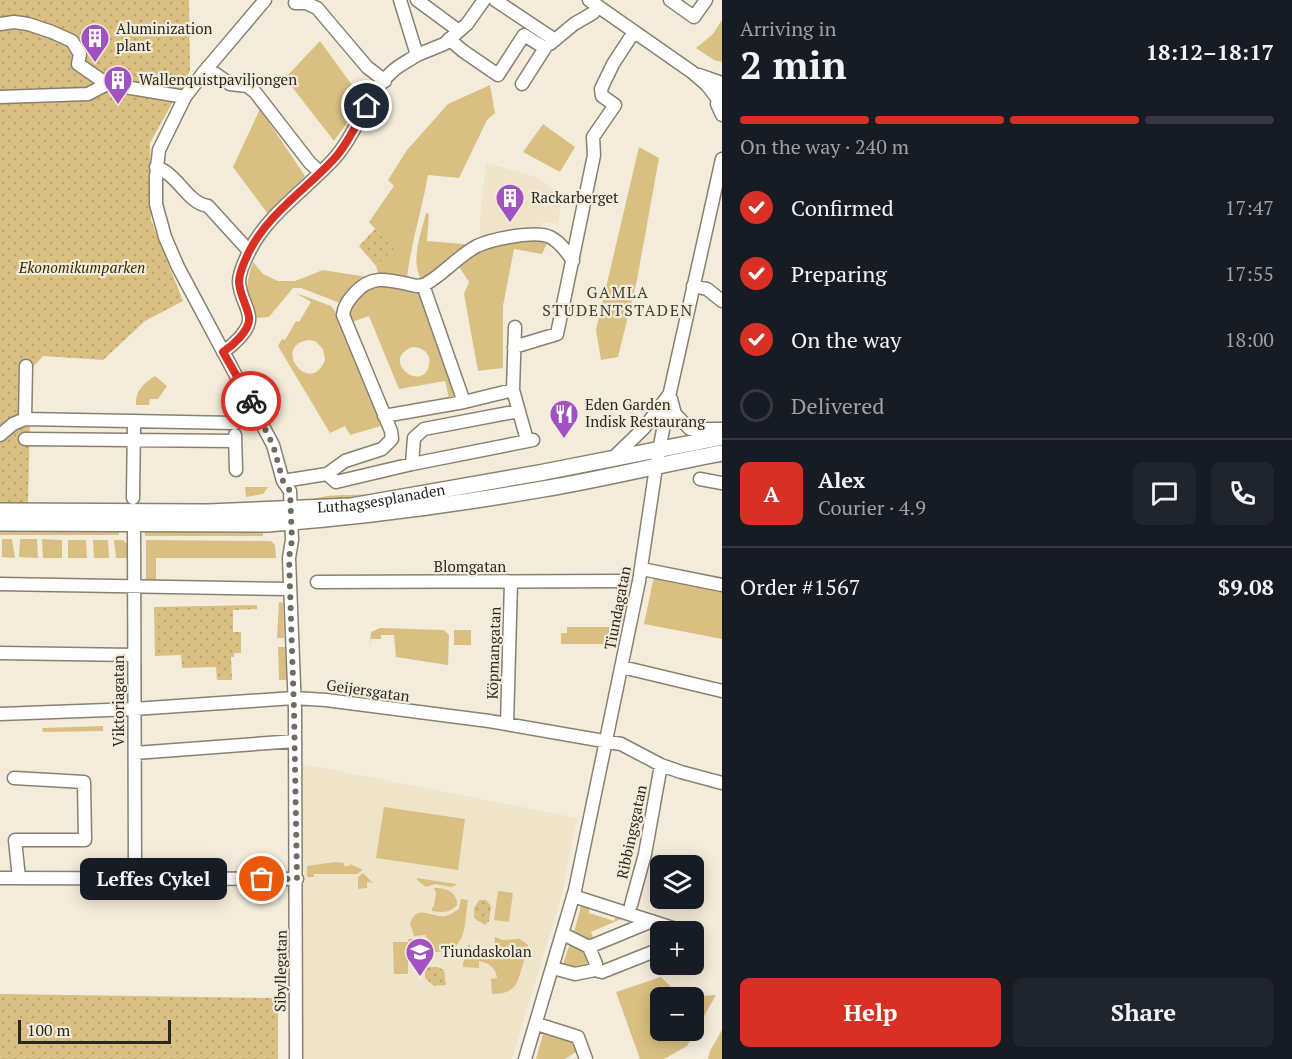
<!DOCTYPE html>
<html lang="en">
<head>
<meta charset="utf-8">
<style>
	:root { --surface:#171b24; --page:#20242c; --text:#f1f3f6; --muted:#9ea1a6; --line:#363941; --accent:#d93025 }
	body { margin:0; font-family:"PT Serif",serif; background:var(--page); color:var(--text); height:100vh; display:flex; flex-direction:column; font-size:22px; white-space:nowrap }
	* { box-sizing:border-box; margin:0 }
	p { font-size:20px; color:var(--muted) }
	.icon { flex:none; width:33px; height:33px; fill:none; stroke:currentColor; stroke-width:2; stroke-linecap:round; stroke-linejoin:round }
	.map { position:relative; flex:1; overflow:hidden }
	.side { display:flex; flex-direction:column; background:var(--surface); width:570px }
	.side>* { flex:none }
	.tools { position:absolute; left:650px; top:855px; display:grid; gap:12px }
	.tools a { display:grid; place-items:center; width:54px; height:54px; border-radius:9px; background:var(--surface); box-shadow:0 3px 15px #0003; font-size:30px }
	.scale { position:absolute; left:18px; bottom:15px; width:153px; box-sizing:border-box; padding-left:6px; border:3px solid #292720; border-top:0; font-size:16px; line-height:21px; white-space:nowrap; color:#292720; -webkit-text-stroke:4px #f4ecda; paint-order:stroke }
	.pin { position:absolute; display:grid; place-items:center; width:51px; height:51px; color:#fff; margin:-26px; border:3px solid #fff; border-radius:50%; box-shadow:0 2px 6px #0007 }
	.courier { position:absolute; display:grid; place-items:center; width:60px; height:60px; margin:-30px; border:4px solid #d93025; border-radius:50%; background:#fff; color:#222; box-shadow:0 2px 8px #0007 }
	.bubble { position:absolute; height:42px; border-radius:9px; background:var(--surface); box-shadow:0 3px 15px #0003; font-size:20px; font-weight:800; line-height:42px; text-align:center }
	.overview em { font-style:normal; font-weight:800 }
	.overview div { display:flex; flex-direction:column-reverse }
	.overview { display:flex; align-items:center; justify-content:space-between; height:102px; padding:0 18px }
	h1 { font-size:39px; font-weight:800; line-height:45px }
	.bar { display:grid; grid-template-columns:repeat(4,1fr); gap:9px 6px; align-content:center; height:72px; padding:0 18px }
	.bar i { height:8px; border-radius:4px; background:var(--line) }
	.bar .on { background:var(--accent) }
	.bar p { grid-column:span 4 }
	.line { display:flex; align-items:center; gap:15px; padding:0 18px; border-top:2px solid var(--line) }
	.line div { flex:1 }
	.round { display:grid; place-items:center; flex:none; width:63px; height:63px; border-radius:9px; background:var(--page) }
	ol { padding:0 18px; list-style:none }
	li { display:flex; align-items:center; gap:18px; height:66px }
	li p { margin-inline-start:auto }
	li .icon { padding:6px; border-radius:50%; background:var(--accent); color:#fff; stroke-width:4 }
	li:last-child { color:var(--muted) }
	li i { width:33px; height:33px; border:3px solid var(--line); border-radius:50% }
	.button { display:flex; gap:12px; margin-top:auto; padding:12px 18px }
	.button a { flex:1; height:69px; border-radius:9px; background:var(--accent); color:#fff; font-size:24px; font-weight:800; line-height:69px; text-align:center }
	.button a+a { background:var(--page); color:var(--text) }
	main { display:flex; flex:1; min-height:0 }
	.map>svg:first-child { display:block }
</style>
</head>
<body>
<main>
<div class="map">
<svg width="722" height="1059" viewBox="0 0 722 1059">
	<defs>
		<pattern id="park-dots" width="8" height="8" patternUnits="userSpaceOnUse" patternTransform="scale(1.5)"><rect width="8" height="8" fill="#d9bf81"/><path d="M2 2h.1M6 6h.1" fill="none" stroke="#baa46f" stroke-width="1.8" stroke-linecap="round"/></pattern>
	</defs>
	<rect width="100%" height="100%" fill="#f4ecda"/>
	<path fill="#efe4ca" d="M486 163 537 177 562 196 558 224 543 222 539 231 513 234 480 235V217Z
		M299 763 577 818 561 898 512 1059H304Z"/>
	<path fill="#d9bf81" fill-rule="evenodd" d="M722 20V62L714 60 696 48 713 34Z
		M320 41 363 100 334 141 285 78Z
		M490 85 495 113 487 120 459 178 428 175C422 210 411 243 407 278L379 276 376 266 393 249 369 222 394 186 388 180 407 150 448 104Z
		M260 109 305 176 268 214 233 167Z
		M543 124 575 147 560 172 523 152Z
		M639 147 659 158 637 280 618 357 601 360 596 330Z
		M426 213 429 214 427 241 474 245 426 279 420 278C411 257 421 234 426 213Z
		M537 238 548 241 542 254 514 249 503 306V368L478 371 464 294 469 282 458 265C488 245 502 242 537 238Z
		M253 262 263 274 278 281H295L323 270 367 277 347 299 340 303 301 288H293L269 317 257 318C246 291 244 290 253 262Z
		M372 284 420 287 459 396 449 398 445 381 399 389 369 316 352 322 347 313 348 308ZM412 347C422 347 432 353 429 365 423 394 379 361 412 347Z
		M296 293 331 306 335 311 381 426 350 435 345 426 330 433 278 346 282 339 285 340 296 321 299 322 311 302ZM309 340 315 341 323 349 325 360C310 398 270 345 309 340Z
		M155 376 167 386 158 399H150L149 405H136C135 391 144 383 155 376Z
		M538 464 539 469 365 498 310 501C323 493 353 496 369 494 426 486 482 476 538 464Z
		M245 487H268L263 494 246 497Z
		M263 530V536H145V532Z
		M0 531H119V535H0Z
		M2 539H12L15 558 2 557Z
		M20 539H37L38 558 19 557Z
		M42 539 62 540V558H43Z
		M68 540H86L87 558H68Z
		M93 540H108L109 558H94Z
		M114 540H123L128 545 129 558H116Z
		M146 540 271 541 275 545 276 558H156V581L146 582Z
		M654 576 722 589V639L644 624Z
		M616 583 628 584 623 622 617 621Z
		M279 602 283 603 284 638H277Z
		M567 627H619L617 644H561V633H567Z
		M380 628 444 630 449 635 448 665 396 657 394 635H381V639H371L370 646 371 632Z
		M454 630H471V645H454Z
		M278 647H285L287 680H279Z
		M103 726V731L43 732 42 728Z
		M384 807 465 819 458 870 376 858Z
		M335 862 344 863V866H349L350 864 363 870 357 874H314V877H307V866Z
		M363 873 373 883 367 882V888L358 889V877Z
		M417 878 456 884V885L451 887 435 884 426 887 417 880Z
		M434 888C445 887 458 892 457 905 450 913 442 913 432 911V908L434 906 436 893Z
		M498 891 513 893 509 922 494 920Z
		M461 899 468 900C464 925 468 952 435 952L432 950V944L425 935 414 936 410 923C418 903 430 918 445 916 450 915 454 912 459 909Z
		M582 903 590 905 589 913 614 921 617 913 628 916 591 932 594 940 588 942 574 932Z
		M495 937 502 940 520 939 528 945C528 951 525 957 523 964 517 984 516 994 492 994L491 979 497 978C496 968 489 963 479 961V968L463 967V964L469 943 472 951 476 954 484 951 489 952 494 945Z
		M393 942H408V974H394Z
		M570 943 584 948 590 960 586 965 570 970 563 965Z
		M661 977 681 997 660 998V1030H693V998L688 997 716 995 687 1046 664 1059H640L616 992Z
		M722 1030V1059H708L710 1051Z
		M544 1031C557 1035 575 1036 576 1052L565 1059H536Z"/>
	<path fill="url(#park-dots)" d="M0 0H189L190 71 150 143 151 220 183 301 145 321 103 360 43 356 31 369 28 504H0Z
		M375 229 394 249 376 266 359 246Z
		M257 605V609L233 610V632H241V653H234V657H231L232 680H217L216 667 182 668 181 655 155 656 154 607Z
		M479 900H486L491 906 489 921 485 925 474 918V908Z
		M408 939H423L429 945 432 944V950L430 952H410Z
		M425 967H437L444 970 446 985 434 986 425 978Z
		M0 994 278 998V1059H0Z"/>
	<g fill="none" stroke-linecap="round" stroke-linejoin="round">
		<g stroke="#888070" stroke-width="15">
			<path id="minor" d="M265 0 204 72 185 97 159 150 156 176V204L165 237 178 267 273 445 283 481 290 491 292 540 289 558 295 710 296 1059
				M400 0 417 55 444 44 459 31 417 0
				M495 0 555 40
				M589 0 692 72 707 85 717 98
				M670 0 694 17 706 0
				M295 3H306L317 8 367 67 385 81
				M0 24 14 22 28 24 52 32 72 41 80 54 78 64 107 84
				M459 31 467 24 484 0
				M449 39 463 51 498 75 524 35 545 48 522 84
				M550 44 574 24 593 13 598 6
				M207 68 230 84 247 86 255 92 310 163 320 172
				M699 75 722 83
				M720 92 717 104 722 115
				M0 97 88 94 107 84 185 97 189 91
				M156 167C178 174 187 203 208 206L249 251
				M423 285 464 402
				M693 286 707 289 722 301
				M515 327 513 390 527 440
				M514 347 557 334 594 155 593 137 615 105 602 96 601 89 613 64 630 38
				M223 352C232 346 251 330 249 317 248 306 240 297 239 282 239 273 245 260 249 252 266 216 306 189 332 161 357 135 366 94 394 70 401 64 410 60 417 55
				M671 399 675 414 690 429H722
				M384 416 464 402 513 390
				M25 419 26 366
				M0 435 13 424 25 419 235 423 256 411
				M235 435 236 470
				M25 439 235 441
				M614 457 644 428 668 396
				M412 464 414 438 424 429 519 411
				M327 474 345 461 382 449 392 439 391 431 343 315C344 306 348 301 354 294 373 272 392 281 417 286L424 285C443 275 459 255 477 246 492 239 536 230 550 237 560 242 567 252 573 261
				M700 479 722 483
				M283 481 327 474 336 482 412 464 533 440
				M133 498 134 421
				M134 524 135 878
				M642 569 722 585
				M317 582 623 581
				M0 584 290 589
				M0 653 134 655
				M622 667 722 691
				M0 714 134 709 294 698 326 700 489 721 621 744 661 765 681 772 722 783
				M507 724 511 582
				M135 753 295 741
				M14 778 84 782 85 840H15L19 878
				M0 878 297 879
				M573 896 685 932
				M631 905 645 854 661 765
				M589 947 652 921
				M553 968 575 974 595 970 596 964 589 947 563 934
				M595 970 602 972 660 949
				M537 1024 578 1037 586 1059
				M525 1059 575 890 639 581 656 467 670 392 722 159"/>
		</g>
		<g stroke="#888070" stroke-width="18">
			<g id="major">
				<path id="s1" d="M0 511 208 512 351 506 539 473 722 437"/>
				<path d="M0 523 268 524C360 517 452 505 543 489 603 479 662 464 722 453"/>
			</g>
		</g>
		<use href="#minor" stroke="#fff" stroke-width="12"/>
		<use href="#major" stroke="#fff" stroke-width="15"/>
	</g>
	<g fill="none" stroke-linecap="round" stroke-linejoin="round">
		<path stroke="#706c61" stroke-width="6" stroke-dasharray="0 10.8" d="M251 401 273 445 283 481 290 491 292 540 289 558 294 710 297 879H262"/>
		<path stroke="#d93025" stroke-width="8" d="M251 401 223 352C232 346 251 330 249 317 247 305 240 296 239 282 239 273 245 260 249 252 267 215 305 190 332 161 347 146 356 124 367 106"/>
	</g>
	<defs>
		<g id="building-pin" transform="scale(1.5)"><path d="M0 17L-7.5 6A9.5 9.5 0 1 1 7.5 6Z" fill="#a051c2" stroke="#f4ecda"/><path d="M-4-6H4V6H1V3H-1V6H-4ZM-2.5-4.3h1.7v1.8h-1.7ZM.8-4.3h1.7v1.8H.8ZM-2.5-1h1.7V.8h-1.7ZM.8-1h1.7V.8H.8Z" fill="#fff"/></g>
		<g id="restaurant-pin" transform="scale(1.5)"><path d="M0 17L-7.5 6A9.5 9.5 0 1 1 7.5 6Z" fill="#a051c2" stroke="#f4ecda"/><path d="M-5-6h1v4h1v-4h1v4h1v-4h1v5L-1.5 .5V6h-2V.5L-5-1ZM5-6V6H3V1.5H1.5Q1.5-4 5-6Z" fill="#fff"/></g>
		<g id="school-pin" transform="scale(1.5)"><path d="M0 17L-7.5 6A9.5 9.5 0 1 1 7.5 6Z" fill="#a051c2" stroke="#f4ecda"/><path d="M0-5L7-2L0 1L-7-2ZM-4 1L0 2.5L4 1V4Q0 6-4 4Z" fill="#fff"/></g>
	</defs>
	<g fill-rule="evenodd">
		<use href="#building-pin" x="95" y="38"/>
		<use href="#building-pin" x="118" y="80"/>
		<use href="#building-pin" x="510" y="198"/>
		<use href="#restaurant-pin" x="564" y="414"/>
		<use href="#school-pin" x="420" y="952"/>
	</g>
	<g text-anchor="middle" stroke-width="4.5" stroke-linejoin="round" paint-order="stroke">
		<g font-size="15" fill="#292720" stroke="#f4ecda" text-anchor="start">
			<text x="116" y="34">Aluminization<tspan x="116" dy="17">plant</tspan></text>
			<text x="139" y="85">Wallenquistpaviljongen</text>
			<text x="531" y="203">Rackarberget</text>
			<text x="585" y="410">Eden Garden<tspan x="585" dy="17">Indisk Restaurang</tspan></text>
			<text x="441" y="957">Tiundaskolan</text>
		</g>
		<g font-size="15" font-style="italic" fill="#362907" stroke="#f4ecda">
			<text x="82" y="273">Ekonomikumparken</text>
		</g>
		<g font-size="15" fill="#292720" stroke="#f4ecda">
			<text dy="5" stroke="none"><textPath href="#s1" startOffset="382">Luthagsesplanaden</textPath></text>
			<text x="470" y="572">Blomgatan</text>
			<text transform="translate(618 608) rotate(-79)" y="5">Tiundagatan</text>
			<text transform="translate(494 653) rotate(-88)" y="5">Köpmangatan</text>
			<text transform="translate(368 691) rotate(8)" y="5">Geijersgatan</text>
			<text transform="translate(119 701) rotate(-90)" y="5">Viktoriagatan</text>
			<text transform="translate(632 832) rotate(-78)" y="5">Ribbingsgatan</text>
			<text transform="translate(281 971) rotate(-89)" y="5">Sibyllegatan</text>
		</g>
		<g font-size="16" letter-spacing="1.5" fill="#423c2d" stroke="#f4ecda">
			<text x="618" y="298">GAMLA<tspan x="618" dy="18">STUDENTSTADEN</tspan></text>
		</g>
	</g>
</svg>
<div class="tools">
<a><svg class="icon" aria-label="layers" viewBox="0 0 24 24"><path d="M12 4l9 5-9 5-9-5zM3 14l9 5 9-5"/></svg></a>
<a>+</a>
<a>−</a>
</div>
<div class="scale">100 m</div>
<div class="pin" style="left:262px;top:879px;background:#ea580c"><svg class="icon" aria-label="bag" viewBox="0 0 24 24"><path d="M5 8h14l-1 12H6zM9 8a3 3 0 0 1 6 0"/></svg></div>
<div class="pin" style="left:367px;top:106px;background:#1f2937"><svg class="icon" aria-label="home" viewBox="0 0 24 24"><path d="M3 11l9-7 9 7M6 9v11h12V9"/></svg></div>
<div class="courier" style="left:251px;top:401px"><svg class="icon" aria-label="bike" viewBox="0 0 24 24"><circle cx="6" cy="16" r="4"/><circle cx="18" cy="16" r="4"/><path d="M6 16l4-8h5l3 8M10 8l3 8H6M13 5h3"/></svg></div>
<div class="bubble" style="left:80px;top:858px;width:147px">Leffes Cykel</div>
</div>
<section class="side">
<div class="overview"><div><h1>2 min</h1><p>Arriving in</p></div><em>18:12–18:17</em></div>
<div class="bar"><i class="on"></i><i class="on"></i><i class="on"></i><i></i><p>On the way · 240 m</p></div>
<ol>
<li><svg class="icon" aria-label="check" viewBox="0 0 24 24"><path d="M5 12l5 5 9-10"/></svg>Confirmed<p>17:47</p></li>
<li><svg class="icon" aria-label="check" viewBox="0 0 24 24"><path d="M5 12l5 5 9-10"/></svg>Preparing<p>17:55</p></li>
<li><svg class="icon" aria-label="check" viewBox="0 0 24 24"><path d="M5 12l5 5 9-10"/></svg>On the way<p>18:00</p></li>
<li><i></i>Delivered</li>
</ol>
<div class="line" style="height:108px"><b class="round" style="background:var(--accent);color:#fff">A</b><div><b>Alex</b><p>Courier · 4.9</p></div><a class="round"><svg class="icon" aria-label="chat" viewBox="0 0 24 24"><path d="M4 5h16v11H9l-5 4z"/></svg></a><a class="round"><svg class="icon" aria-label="phone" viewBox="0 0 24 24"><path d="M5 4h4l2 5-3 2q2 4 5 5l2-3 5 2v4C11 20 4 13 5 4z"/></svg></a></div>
<div class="line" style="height:78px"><div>Order #1567</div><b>$9.08</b></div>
<div class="button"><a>Help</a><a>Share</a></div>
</section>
</main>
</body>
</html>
